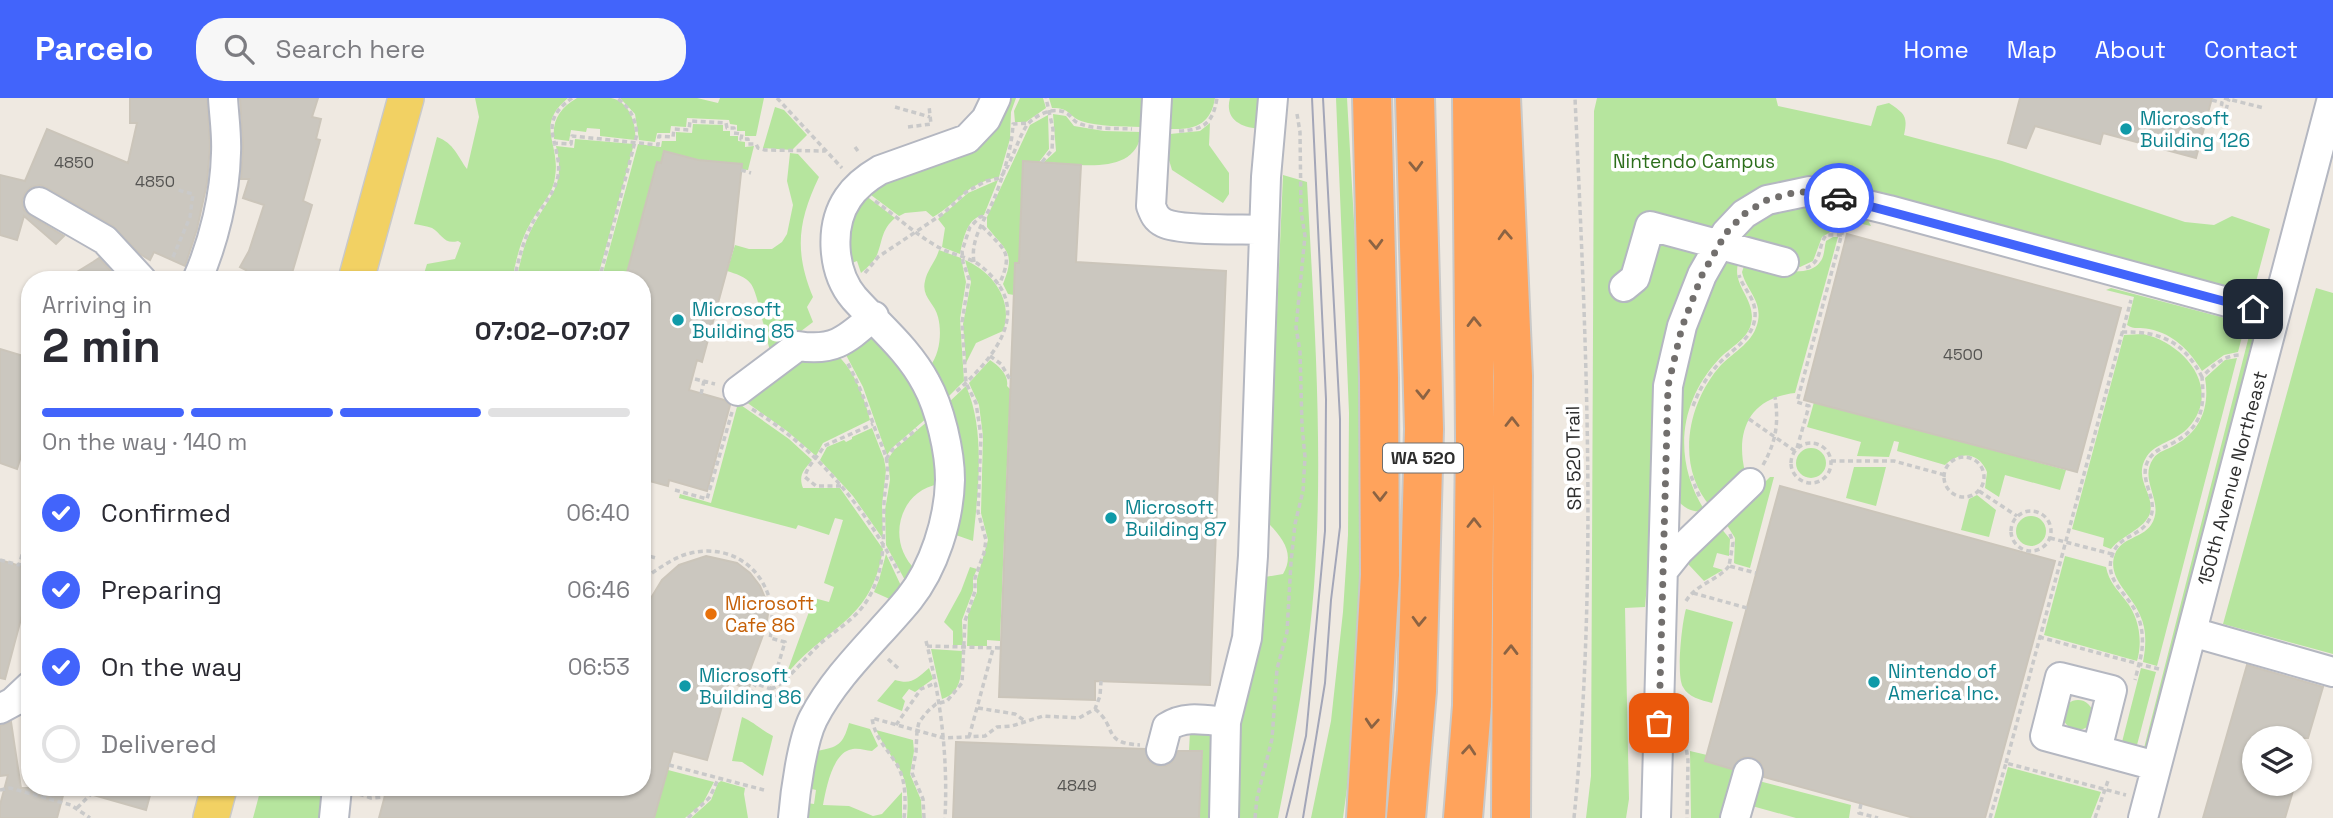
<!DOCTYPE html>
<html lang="en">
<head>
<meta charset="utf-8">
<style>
	:root { --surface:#fff; --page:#f7f7f7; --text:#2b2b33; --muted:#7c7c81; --line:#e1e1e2; --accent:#4264fb }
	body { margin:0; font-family:"Space Grotesk",sans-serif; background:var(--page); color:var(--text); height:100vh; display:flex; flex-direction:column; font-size:26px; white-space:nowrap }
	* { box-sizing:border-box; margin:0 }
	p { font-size:23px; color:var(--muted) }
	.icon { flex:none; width:38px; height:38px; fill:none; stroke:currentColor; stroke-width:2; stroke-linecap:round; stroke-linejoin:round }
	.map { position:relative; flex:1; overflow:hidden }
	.sheet { position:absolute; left:21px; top:173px; width:630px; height:525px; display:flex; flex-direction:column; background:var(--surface); border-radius:28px; box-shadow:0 2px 5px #0004 }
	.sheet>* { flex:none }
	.tools { position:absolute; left:2242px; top:628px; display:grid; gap:14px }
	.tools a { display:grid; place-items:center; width:70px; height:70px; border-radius:50%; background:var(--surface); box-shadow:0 2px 5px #0004; font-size:35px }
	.pin { position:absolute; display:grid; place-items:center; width:60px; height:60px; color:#fff; margin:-30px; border-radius:14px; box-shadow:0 4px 10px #0006 }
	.courier { position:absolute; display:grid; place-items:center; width:70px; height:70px; margin:-35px; border:5px solid #4264fb; border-radius:50%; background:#fff; color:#222; box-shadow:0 2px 9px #0007 }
	.overview em { font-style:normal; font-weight:700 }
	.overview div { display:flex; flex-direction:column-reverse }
	.overview { display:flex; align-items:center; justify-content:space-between; height:119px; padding:0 21px }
	h1 { font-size:46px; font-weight:700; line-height:52px }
	.bar { display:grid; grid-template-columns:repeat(4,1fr); gap:10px 7px; align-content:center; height:84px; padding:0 21px }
	.bar i { height:9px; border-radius:5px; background:var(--line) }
	.bar .current { background:var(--accent) }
	.bar p { grid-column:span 4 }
	ol { padding:0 21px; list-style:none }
	li { display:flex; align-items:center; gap:21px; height:77px }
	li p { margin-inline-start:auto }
	li .icon { padding:7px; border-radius:50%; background:var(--accent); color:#fff; stroke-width:4 }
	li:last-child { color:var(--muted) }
	li i { width:38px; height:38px; border:4px solid var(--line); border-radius:50% }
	header { display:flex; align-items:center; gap:42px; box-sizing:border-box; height:98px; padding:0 35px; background:var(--accent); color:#fff }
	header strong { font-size:33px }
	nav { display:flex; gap:38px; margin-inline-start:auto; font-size:24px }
	.search { width:490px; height:63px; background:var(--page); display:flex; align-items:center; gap:18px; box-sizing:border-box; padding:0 24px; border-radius:28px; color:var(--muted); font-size:26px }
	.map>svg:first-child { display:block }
</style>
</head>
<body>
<header>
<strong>Parcelo</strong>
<div class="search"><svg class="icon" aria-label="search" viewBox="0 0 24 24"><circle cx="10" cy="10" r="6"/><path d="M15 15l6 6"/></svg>Search here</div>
<nav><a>Home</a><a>Map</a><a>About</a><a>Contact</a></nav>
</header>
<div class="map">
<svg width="2333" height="720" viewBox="0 0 2333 720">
	<rect width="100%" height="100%" fill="#efe9e1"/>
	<path fill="#b6e59e" d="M475 0H568C534 28 561 45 555 79 553 97 538 110 530 126 520 143 516 163 512 182H422L427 166 455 161 461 145 458 143C444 147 442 136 432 130 427 128 420 127 414 126L437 39C454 45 458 59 467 71L479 19Z
		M577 0C588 0 601 0 611 0 629 3 637 26 635 42L600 38V31L587 30 586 34 571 32 569 43 554 41C552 22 560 10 577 0Z
		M620 0H697L718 5 720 0H764L756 38H745V33H737V27L730 26 729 22 687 20 686 29 671 28 670 35H657L655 44 639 42 635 16Z
		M1008 0H1016L1011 14 1010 41 999 79C967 85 959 104 933 119L926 113 905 115 899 118 867 94 897 75 936 68 966 55Z
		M1020 0H1043L1046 10 1026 24H1015L1014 13Z
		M1049 0H1143L1141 29C1122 28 1099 29 1081 23 1068 18 1071 10 1052 10Z
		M1172 0H1215C1211 26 1195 32 1171 31Z
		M1230 0H1262L1261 31C1242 30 1224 22 1230 0Z
		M1336 0H1347L1364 299 1366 465 1356 623 1343 720H1311L1331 623 1343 514 1348 437 1349 315Z
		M1597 0H1776L1778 8 1871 28 1877 8 1889 5C1905 16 1908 18 1904 37L2002 63 2185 124 2214 127 2232 118 2270 131 2253 195 1816 83 1706 149 1677 210 1657 270 1652 333V429L1645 509 1625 510 1629 701 1626 720H1586L1591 678 1594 13Z
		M775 9 784 12 807 37 792 52 763 50Z
		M1053 16 1066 18 1074 28 1104 33 1141 34C1137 79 1076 66 1044 64L1056 53Z
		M1048 17 1049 51 1039 64 1019 165H1015L1014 197 1008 196 1003 186C1016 154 1006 153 987 129V119L1030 27Z
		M1210 25 1209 47 1229 75V96L1223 105 1172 72 1169 62 1170 36 1200 33Z
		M693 26 723 27V33H730V38H738V43L745 44V49L754 48 748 72 657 65 625 182H601L638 46 661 49 662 43H676V34L692 35Z
		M575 41 634 46 597 182H532L517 178C521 162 524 145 532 130 550 96 566 89 556 48L574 50Z
		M790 55 798 56 819 79C798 123 794 153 813 199L807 209 813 224 771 256C766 241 758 195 751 186 745 178 736 176 727 173L735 147 749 151H772L782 144 787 136 793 107 787 83Z
		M1283 77 1307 84C1314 218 1324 354 1314 489 1308 567 1293 644 1278 720H1236L1240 630 1247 593 1261 541 1265 479 1283 476C1295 456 1283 440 1268 425Z
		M998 82 984 117C967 119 963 142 960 156L942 149 945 130 938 121 968 95Z
		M865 97 895 120C881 132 883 142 877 157 874 163 867 170 861 175L857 163 852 165C843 139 853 120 865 97Z
		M1807 106 1867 120 1871 128 1841 121 1838 133H1832L1822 139 1813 163 1800 169 1739 141C1758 119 1779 112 1807 106Z
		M1833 139H1838L1795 295C1750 300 1735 332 1745 374L1711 409C1675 369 1687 305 1721 267 1735 253 1754 244 1758 223 1762 202 1746 192 1742 174L1745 165C1765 168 1807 183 1820 164 1825 158 1824 150 1826 143Z
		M939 152 961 160 966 184 960 221 964 283 946 301 930 268C940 256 942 234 938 219 935 205 921 199 925 183 927 172 936 163 939 152Z
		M1729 156 1738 166C1732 188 1757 202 1751 226 1747 242 1729 250 1719 261 1678 305 1673 363 1705 413 1693 415 1686 411 1678 403 1678 374 1676 344 1677 316 1679 260 1702 204 1729 156Z
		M965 162C993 174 1014 203 1003 233L976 245 966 265 963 226 971 184Z
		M2111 190 2240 224 2244 231 2238 254 2224 257 2202 273C2190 253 2174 236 2149 231 2141 229 2134 232 2127 227L2134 199 2106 192Z
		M2316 190 2333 195V556L2223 526Z
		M2250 234 2254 238 2148 649 2144 650Z
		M2143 236C2185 245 2224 292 2187 331 2175 343 2156 345 2147 358 2132 381 2155 395 2150 415 2145 431 2122 437 2111 451L2103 448 2104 440 2072 431 2124 237Z
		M871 240C898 247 916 296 928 319L892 350 887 357 863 289 845 255 865 241Z
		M838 258C854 272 865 301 870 322L823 345 816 358 787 333 742 301 795 262Z
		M2237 260 2157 568 2143 564C2146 548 2147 532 2140 517 2132 496 2106 480 2115 456 2122 439 2141 441 2151 427 2166 404 2138 383 2153 361 2158 353 2167 352 2175 347 2201 333 2210 308 2205 280L2225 262Z
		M990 262C999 268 1009 277 1007 288L1010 291 1000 543 987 542V548H967L968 517 977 494V481L988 442 981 415 983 338 979 307 969 285Z
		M966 288C986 333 978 394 973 443L953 436 947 306Z
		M1814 304 2066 372 2060 392 2005 377 1999 399 1985 390 1987 374C1979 354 1960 353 1945 367L1897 353 1899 344 1894 343 1889 359 1857 358 1861 344 1807 329Z
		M738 305 789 341 812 362C804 372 798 377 803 390H840L883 451C871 525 827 527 786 577L814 500 829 504 834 489 824 485 843 422 835 420 829 437 798 427 796 431 679 400 680 396 711 405Z
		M929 322 939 386C898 393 886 445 916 472L907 486 886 447 885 412 890 382 888 361 894 352Z
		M872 330 884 361 886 372 882 407 883 441 853 398 820 362 827 349 844 342 846 344 852 341V339Z
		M1796 365a15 15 0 1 1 30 0a15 15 0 1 1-30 0Z
		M1854 369H1886L1876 408 1846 400Z
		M1770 379H1774L1750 470 1736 466 1734 465 1735 440 1725 424Z
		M1977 397 1996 412 1989 439 1961 432 1969 401Z
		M2016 433a15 15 0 1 1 30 0a15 15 0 1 1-30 0Z
		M1720 429 1730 441 1729 458 1717 455 1713 469 1723 472 1704 483 1689 467 1688 463Z
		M886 456 903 492 894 503 874 494 879 482Z
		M2065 458 2106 469C2109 484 2117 491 2126 503 2139 519 2143 543 2137 563L2044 537Z
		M970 469 977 471 973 480V493L962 522 963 545 962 547H953V533L944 524 961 493Z
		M1686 511 1733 524 1712 605C1701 602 1688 599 1683 589 1676 578 1682 524 1686 511Z
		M931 551 962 553C961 572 964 594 942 601Z
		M929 570 933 581 915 594 909 591 902 600 905 603 902 613 877 603 895 582C912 587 916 581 929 570Z
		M2141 570 2156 574 2137 647 2122 644Z
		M2063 617a15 15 0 1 1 30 0a15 15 0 1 1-30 0Z
		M742 619C754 624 761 632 773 638L763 678 742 664 732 663Z
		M849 625 870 631 878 648 872 653C864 652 857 649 849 652 832 658 826 691 823 707L849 708 873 718 882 716 902 694V720H806L807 705 814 706 816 692 808 690 817 653C838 649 843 647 849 625Z
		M876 632 913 642 914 653 910 676 921 702 922 720H907C911 670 895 671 876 632Z
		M1190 633 1210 635 1214 638 1213 720H1199L1202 654 1189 653Z
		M1690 653 1707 657 1706 663 1734 671 1721 720H1691Z
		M2008 669 2101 694 2091 720H1994Z
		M668 672 714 684 703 705 685 720H654Z
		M721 683 745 690 744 696 748 720H691L711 702 718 685Z
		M1759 683 1851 707 1849 720H1796L1752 708Z
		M261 690H327L324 720H253Z"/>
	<path fill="#cbc7bf" stroke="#cbc5ba" stroke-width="2" d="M130 0H207L210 48 207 85 197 131 185 168 154 154 150 162 140 156 113 128 47 90 40 87 31 89 25 95 22 103 24 112 31 118 64 138 56 146 24 118 17 142 0 137V77L25 83 47 31 128 65 137 25H130Z
		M240 0H318L312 19 321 21 316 41 320 42 303 103 312 107 290 182H241L246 172 240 169 249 153 264 107 243 100 249 81H241L243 48Z
		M2020 0H2212L2196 60 2103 35 2100 46 2035 28 2026 50 2008 45Z
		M664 53 698 62 742 66 733 150 702 264 697 262 689 292 724 302 730 307 707 393 669 382 668 388 642 381V182H625L657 64 661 65Z
		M1023 63 1081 67 1076 164 1226 173 1210 587 1095 583V602L999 599 1015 165H1019Z
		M1847 136 2121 210 2077 374 1804 302Z
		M99 160 119 182H64L93 164Z
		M0 251 30 260V294L23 317 30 319V330L17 371 0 365Z
		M1780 388 2055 463 1985 720H1914L1764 679V672L1760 664 1752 659H1743L1737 663 1732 671 1705 663Z
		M706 458 737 465 750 475 760 488 766 502 768 516 766 529 750 572 755 574 748 592 729 583 707 662 673 653 654 720H379L387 690H642V498L651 500 662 482 679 467Z
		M0 462 27 470 23 485 30 487 5 581 0 580Z
		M2247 567 2323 589 2308 640H2254V686H2295L2285 720H2203Z
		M11 624 21 690H65L57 720H0V707L8 677 0 678V628Z
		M956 644 1145 651 1149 663 1157 668H1166L1172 664 1178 653H1202L1199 720H953Z
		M84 690H152L146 712 83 694Z"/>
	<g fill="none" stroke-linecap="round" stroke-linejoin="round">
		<g stroke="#b4b7c1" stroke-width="32">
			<path id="minor" d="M1157 0 1151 108C1154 116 1156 121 1164 125 1180 133 1243 131 1264 132
				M39 104 105 142 142 182
				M197 182C214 143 225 97 226 55 227 37 224 18 223 0
				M1624 189 1635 180 1650 128 1784 164
				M738 293 798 248C835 254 847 241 874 218
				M1663 473 1679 453 1750 385
				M2192 534 2333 574
				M0 611 13 604 30 588
				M1161 652 1167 629C1185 617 1205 622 1226 624
				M2097 652 2045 638 2060 579 2112 592 2097 652 2156 668
				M334 720 337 690
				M793 720C795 695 802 643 813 621 836 576 877 540 909 501 934 470 949 422 950 382 950 354 940 310 926 285 908 251 879 228 854 200 832 174 829 128 848 100 856 88 868 79 880 72L967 41 986 21 996 0
				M1224 720 1226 624 1247 540 1253 458 1266 79 1273 0
				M1656 720 1668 288 1682 228 1702 177 1726 135 1744 116 1767 102 1810 93 1889 112 2275 217
				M1735 720 1748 675
				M2143 720 2332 0"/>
		</g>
		<g stroke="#c9c9c9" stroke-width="38">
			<path id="major" d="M356 182 406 0
				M211 720 219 690"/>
		</g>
		<g stroke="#c9c9c9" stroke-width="42">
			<path id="highway" d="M1501 0 1513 278 1511 720
				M1366 720 1380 477 1379 280 1372 0
				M1406 720 1417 593 1424 331 1415 0
				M1463 720 1472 608 1475 341 1472 0"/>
		</g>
		<path stroke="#c9c9c9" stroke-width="3.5" stroke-dasharray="5 3.5" stroke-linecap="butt" d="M777 0 842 70
			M2224 0 2264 10
			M2212 2 2222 5 2217 25 2222 26 2229 1
			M895 9 930 19
			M908 29 931 26 929 8
			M1179 33C1204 32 1213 25 1217 0
			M553 45 571 46 572 38 658 47 659 38 673 39 674 31 689 32 690 23 726 25 727 30H734V35L742 36 741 41H748V46H756L758 50 765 52 825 53
			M855 49 860 56
			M1042 64 1052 52 1053 31 1046 0
			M741 72 751 75
			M875 103C896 118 916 137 940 150 951 156 964 158 975 164 982 168 989 175 995 182 1029 222 987 266 956 294
			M982 128C1005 153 1014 153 999 187
			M173 159 190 119 193 96 178 92
			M974 164C970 141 985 122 994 101 1003 79 1012 50 1013 26L1028 25
			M1806 170C1823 163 1817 150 1826 137H1842
			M865 175 878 159 944 115 966 94 986 83 1000 80C1013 63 1017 42 1027 27 1035 17 1054 8 1066 15 1071 17 1073 23 1078 25 1094 32 1116 30 1132 31
			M515 179 527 182
			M514 182C518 164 522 147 530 130 538 112 554 98 558 78 563 45 534 27 572 0
			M599 182 637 36C635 19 630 10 617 0
			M2122 234C2161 233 2184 244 2202 279
			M990 258 1001 266 1011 283
			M695 281 715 286
			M701 296 704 283
			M1693 308C1698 295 1705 281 1715 270 1730 251 1757 241 1755 213 1754 199 1743 190 1739 177
			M752 311C816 350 865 409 899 475
			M1749 321 1795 353
			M1791 365a20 20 0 1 1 40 0a20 20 0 1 1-40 0Z
			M1797 350 1809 308 1797 304 1845 124
			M1944 379a20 20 0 1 1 40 0a20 20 0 1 1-40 0Z
			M886 361 893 351 917 331
			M1831 363H1894L1945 377
			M1763 367C1776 344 1779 325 1775 299
			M1691 378 1700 400
			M841 388H816L805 379C807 367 819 358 824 348L873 326
			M675 392 707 401 732 314
			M1979 393 2017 418
			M2011 433a20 20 0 1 1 40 0a20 20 0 1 1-40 0Z
			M1730 436 1733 445 1729 468 1756 475
			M2050 440 2112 456
			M642 456 656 460
			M0 462 19 467 23 454
			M652 475C664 467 677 458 691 455 744 443 782 489 770 540L785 544 771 591
			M1693 495 1747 510
			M1686 503C1696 486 1717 483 1729 468
			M2039 539 2139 566 2135 582
			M926 543C941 602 948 659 945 720
			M927 548 1000 550
			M888 561 898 570
			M2159 571 2139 566C2144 549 2144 530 2136 514 2126 494 2104 482 2112 458 2118 437 2140 439 2149 422 2161 402 2136 382 2149 361 2154 353 2162 350 2171 346 2201 331 2205 311 2202 279 2213 268 2222 258 2239 257
			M751 584 771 591 777 603 796 608
			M771 591C785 587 808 556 821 545 838 530 856 521 868 501 886 470 883 441 884 407 884 392 889 379 887 364 885 352 878 340 874 328 866 305 859 286 847 264
			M741 592 747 595 752 593 756 585
			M978 610 1015 616 1025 623
			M1095 611C1118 629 1101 645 1140 647
			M896 627 921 591 936 585
			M1684 635 1688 662 1687 720
			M969 639 993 551
			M2006 665 2131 202
			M669 667 764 692
			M0 692 10 690 71 707 90 720
			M359 696 371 700 384 699
			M1861 706 1859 715 1878 720
			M77 710 97 690
			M688 720 710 699 718 681
			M904 720C906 701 906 681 896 665 885 648 875 640 872 620L944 640 985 638 997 629 1012 628 1043 618 1079 620 1095 611 1100 598 1101 583
			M924 720 923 701 912 675 916 654 917 633 919 624 928 613 936 606 947 603 962 585 965 523 975 493V480L984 455 986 442 978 414 981 338 976 305 966 285 962 224 969 181 963 164 962 153 970 129 980 119 985 118
			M1255 720 1257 700 1272 641 1277 571 1287 534 1291 464 1295 426 1303 393 1305 359 1302 328 1300 254 1296 229 1305 138 1301 113 1300 34 1297 16
			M1574 720C1598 481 1586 240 1575 0
			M1990 720 2006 665 2126 697
			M2095 720 2109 680"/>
		<use href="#minor" stroke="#fff" stroke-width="28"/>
		<use href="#major" stroke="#f2d163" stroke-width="35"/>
		<use href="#highway" stroke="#ffa35c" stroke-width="38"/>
		<path stroke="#a3a6b8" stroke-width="2" d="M1286 720 1306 638 1325 433 1326 301 1312 0
			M1303 720 1325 585 1331 502 1340 429V321L1323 0"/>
	</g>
	<defs><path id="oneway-chevron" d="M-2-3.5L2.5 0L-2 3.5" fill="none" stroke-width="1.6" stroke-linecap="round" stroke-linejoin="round" transform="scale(1.75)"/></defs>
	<g stroke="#8c6343">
		<use href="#oneway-chevron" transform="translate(1416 68) rotate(88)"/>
		<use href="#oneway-chevron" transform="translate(1505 137) rotate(-93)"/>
		<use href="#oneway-chevron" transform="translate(1376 146) rotate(88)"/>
		<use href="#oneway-chevron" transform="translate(1474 224) rotate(-91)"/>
		<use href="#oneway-chevron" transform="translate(1423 296) rotate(88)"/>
		<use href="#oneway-chevron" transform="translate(1512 324) rotate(-90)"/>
		<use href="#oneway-chevron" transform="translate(1380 398) rotate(90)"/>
		<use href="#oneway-chevron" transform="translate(1474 425) rotate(-90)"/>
		<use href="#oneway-chevron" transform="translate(1419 523) rotate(92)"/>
		<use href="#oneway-chevron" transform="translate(1511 552) rotate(-89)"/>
		<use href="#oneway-chevron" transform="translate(1372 625) rotate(94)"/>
		<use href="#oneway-chevron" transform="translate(1469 652) rotate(-85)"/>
	</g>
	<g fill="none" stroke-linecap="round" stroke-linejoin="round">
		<path stroke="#726f6d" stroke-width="7" stroke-dasharray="0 12.6" d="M1659 625 1668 288 1682 229 1702 177 1726 135 1744 116 1767 102 1788 96 1810 93 1839 100"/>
		<path stroke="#4264fb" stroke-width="9" d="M1839 100 2253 211"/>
	</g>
	<g fill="#0f9aa8" stroke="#fff" stroke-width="2.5">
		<circle cx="2126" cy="31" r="7"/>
		<circle cx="678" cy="222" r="7"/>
		<circle cx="1111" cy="420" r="7"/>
		<circle cx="1874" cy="584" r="7"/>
		<circle cx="685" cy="588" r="7"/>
	</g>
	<circle fill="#e8710a" stroke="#fff" stroke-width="2.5" cx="711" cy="516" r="7"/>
	<g text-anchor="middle" stroke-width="7" stroke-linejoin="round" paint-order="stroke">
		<g font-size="16" fill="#555452">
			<text x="74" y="70">4850</text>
			<text x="155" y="89">4850</text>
			<text x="1963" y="262">4500</text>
			<text x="1077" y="693">4849</text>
		</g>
		<rect fill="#fff" stroke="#6d6d6d" stroke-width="2" x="1383" y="345.5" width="80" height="29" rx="5"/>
		<g font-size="18" font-weight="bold" fill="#2e2e2e">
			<text x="1423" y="366">WA 520</text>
		</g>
		<g font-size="19" fill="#0d838f" stroke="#fff" text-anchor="start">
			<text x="2140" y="27">Microsoft<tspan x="2140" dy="22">Building 126</tspan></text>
			<text x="692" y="218">Microsoft<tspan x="692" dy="22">Building 85</tspan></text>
			<text x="1125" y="416">Microsoft<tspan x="1125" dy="22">Building 87</tspan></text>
			<text x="1888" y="580">Nintendo of<tspan x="1888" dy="22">America Inc.</tspan></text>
			<text x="699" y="584">Microsoft<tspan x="699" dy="22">Building 86</tspan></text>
		</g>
		<g font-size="19" fill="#2c6e1b" stroke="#fff">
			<text x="1694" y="70">Nintendo Campus</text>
		</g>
		<g font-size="19" fill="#2e2e2e" stroke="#fff">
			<text transform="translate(1573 360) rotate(-91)" y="7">SR 520 Trail</text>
			<text transform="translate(2232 380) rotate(-75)" y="7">150th Avenue Northeast</text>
		</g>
		<g font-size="19" fill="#c56008" stroke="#fff" text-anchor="start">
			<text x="725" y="512">Microsoft<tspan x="725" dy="22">Cafe 86</tspan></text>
		</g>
	</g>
</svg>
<div class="tools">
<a><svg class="icon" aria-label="layers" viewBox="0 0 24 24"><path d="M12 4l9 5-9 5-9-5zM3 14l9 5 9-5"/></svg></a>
</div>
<div class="pin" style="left:1659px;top:625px;background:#ea580c"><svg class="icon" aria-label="bag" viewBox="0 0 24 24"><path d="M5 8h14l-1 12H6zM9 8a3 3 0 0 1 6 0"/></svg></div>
<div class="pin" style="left:2253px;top:211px;background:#1f2937"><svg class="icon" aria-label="home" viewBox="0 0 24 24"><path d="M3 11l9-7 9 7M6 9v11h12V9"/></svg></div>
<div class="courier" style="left:1839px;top:100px"><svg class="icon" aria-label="car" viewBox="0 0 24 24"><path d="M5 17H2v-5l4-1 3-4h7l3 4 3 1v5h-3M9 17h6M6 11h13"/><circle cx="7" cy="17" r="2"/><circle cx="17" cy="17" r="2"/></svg></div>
<section class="sheet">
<div class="overview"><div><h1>2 min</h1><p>Arriving in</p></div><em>07:02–07:07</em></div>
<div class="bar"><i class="current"></i><i class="current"></i><i class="current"></i><i></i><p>On the way · 140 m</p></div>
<ol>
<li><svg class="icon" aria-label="check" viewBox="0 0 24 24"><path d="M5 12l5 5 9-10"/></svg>Confirmed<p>06:40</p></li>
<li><svg class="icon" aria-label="check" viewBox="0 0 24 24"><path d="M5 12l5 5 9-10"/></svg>Preparing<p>06:46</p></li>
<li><svg class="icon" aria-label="check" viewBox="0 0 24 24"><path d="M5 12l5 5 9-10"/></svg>On the way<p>06:53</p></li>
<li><i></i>Delivered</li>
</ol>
</section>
</div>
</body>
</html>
